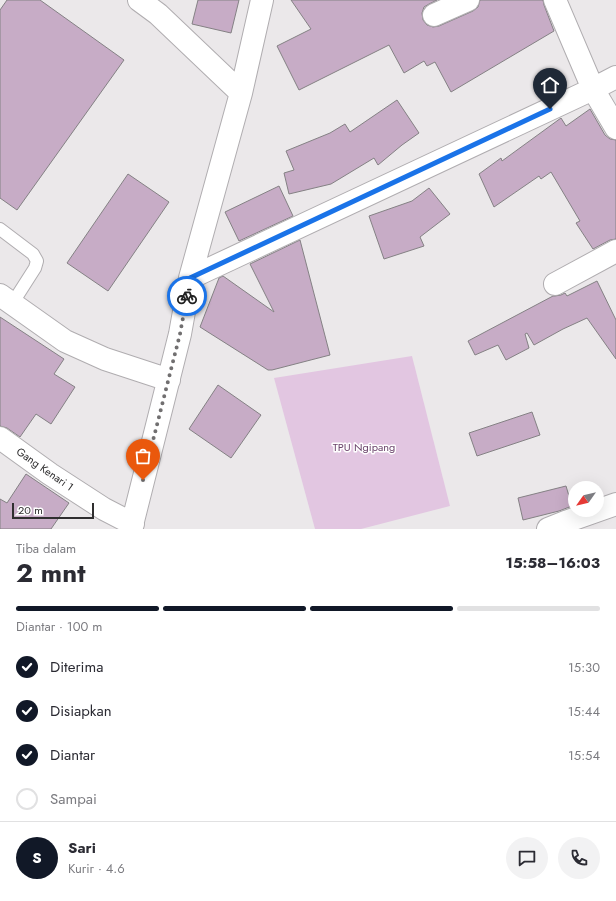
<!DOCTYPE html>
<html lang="id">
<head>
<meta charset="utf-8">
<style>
	:root { --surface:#fff; --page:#f2f2f3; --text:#2b2b33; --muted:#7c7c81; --line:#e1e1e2; --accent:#111827 }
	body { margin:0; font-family:Jost,sans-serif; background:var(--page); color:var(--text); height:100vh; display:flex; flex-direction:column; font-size:15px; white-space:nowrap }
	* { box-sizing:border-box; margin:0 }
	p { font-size:13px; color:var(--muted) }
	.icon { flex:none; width:22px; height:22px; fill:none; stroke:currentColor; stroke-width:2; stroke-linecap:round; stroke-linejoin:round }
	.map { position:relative; height:529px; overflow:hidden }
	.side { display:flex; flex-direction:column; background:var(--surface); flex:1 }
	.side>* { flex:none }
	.needle { width:26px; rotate:236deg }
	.controls { position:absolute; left:568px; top:481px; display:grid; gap:8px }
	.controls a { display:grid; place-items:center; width:36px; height:36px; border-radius:50%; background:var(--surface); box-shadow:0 4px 16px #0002; font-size:20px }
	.scale { position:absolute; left:12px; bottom:10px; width:82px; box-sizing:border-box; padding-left:4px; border:2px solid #2f2e2f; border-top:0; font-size:11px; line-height:14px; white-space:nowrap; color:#2f2e2f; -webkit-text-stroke:3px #fff; paint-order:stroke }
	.pin { position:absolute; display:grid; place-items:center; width:34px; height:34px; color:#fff; margin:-41px -17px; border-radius:50% 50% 50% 0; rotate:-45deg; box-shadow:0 0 4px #0007 }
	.pin .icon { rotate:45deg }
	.courier { position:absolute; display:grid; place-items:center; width:40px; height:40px; margin:-20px; border:3px solid #1a73e8; border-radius:50%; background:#fff; color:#222; box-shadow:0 1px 5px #0007 }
	.summary em { font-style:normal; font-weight:700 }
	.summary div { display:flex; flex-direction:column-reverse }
	.summary { display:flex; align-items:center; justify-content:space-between; height:68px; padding:0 16px }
	h1 { font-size:26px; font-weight:700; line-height:30px }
	.bar { display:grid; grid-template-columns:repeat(4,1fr); gap:6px 4px; align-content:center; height:48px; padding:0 16px }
	.bar i { height:5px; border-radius:3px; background:var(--line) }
	.bar .current { background:var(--accent) }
	.bar p { grid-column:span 4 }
	.line { display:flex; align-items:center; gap:10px; padding:0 16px; border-top:1px solid var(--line) }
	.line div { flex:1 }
	.round { display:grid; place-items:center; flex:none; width:42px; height:42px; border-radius:21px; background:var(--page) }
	ol { padding:0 16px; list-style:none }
	li { display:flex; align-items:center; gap:12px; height:44px }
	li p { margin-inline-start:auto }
	li .icon { padding:4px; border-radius:50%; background:var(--accent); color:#fff; stroke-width:4 }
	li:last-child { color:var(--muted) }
	li i { width:22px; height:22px; border:2px solid var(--line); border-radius:50% }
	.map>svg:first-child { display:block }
</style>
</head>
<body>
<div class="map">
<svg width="616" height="529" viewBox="0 0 616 529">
	<rect width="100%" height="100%" fill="#ebe8ea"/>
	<path fill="#e2c6e1" d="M412 356 450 506 361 529H315L274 378Z"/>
	<path fill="#c7acc6" stroke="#848184" d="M7 0H40L124 60 17 210 0 198V10Z
		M198 0H239L231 33 192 24Z
		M291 0H437L429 4 424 7 422 13 423 20 427 25 433 27 439 26 473 11 478 7 480 0H543L544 5 554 31 451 92 435 62 427 66 424 61 404 73 389 45 299 90 277 46 311 29Z
		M397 100 419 133 402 145 378 165 374 158 331 184 289 194 284 173 294 170 286 151 330 133 345 124 350 132Z
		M590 109 605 135 610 139 616 140V239L610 240 593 249 576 223 580 221 551 172 541 179 539 176 494 207 479 174 501 158 502 161 561 118 566 126Z
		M128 174 169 202 108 291 67 263Z
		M279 186 293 216 239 241 225 212Z
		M429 188 450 214 420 237 424 246 384 259 369 216 412 201Z
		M300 240 330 355 272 370H268L200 327 219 278 223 276 274 312 250 264Z
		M597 281 616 320V359L587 318 563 329 534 345 527 333 525 334 529 348 506 360 498 345 475 355 468 341 553 296H555L561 295 565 293 567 296Z
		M0 317 64 359 54 374 75 387 51 424 36 414 20 437 7 428 0 426Z
		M218 385 261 415 231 458 189 429Z
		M532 412 540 435 477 456 469 433Z
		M26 474 69 503 51 529H0V499L7 503Z
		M566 486 572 506 559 511 523 520 518 498Z"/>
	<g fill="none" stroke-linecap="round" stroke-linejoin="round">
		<g stroke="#b0adb0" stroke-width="14">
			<path id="lane" d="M0 229 33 254 37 261 35 268 12 304"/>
		</g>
		<g stroke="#b0adb0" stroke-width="24">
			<path id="street" d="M139 0 158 14 241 93
				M434 15 468 0
				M616 77 593 89 616 128
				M190 278 241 93 262 0
				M555 284 616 251
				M0 295 65 341 105 359 169 380
				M0 438 50 474 104 509 133 524
				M131 529 180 334 190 278 593 89 555 0
				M548 529 568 521 616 504"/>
		</g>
		<use href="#lane" stroke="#fff" stroke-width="12"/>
		<use href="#street" stroke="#fff" stroke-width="22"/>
	</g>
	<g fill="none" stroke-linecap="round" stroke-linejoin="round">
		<path stroke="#716f70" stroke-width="4" stroke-dasharray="0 7.2" d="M143 480 180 334 187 296"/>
		<path stroke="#1a73e8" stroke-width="5" d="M187 296 190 278 550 109"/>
	</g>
	<g text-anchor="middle" stroke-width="3" stroke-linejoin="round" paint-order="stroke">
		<g font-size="11" fill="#6c456c" stroke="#fff">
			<text x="364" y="451">TPU Ngipang</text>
		</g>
		<g font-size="11" fill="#2f2e2f" stroke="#fff">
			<text transform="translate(45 469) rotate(35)" y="4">Gang Kenari 1</text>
		</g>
	</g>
</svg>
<div class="controls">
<a><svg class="needle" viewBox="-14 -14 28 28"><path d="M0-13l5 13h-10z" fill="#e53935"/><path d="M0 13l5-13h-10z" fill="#7c7c81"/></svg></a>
</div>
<div class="scale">20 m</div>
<div class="pin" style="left:143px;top:480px;background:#ea580c"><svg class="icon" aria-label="bag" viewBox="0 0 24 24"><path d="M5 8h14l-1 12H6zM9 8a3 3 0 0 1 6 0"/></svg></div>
<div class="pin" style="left:550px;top:109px;background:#1f2937"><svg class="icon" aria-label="home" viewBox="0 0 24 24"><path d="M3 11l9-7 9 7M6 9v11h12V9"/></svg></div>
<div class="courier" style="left:187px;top:296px"><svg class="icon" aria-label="bike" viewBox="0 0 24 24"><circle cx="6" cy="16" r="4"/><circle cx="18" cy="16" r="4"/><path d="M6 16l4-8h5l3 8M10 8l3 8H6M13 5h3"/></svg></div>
</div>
<section class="side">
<div class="summary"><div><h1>2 mnt</h1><p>Tiba dalam</p></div><em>15:58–16:03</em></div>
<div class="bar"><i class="current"></i><i class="current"></i><i class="current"></i><i></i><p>Diantar · 100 m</p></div>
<ol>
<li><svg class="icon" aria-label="check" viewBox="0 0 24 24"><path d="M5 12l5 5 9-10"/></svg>Diterima<p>15:30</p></li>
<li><svg class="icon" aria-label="check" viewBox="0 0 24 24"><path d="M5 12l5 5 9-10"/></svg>Disiapkan<p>15:44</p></li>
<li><svg class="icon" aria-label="check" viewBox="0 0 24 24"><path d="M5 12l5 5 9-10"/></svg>Diantar<p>15:54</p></li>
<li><i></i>Sampai</li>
</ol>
<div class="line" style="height:72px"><b class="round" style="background:var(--accent);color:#fff">S</b><div><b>Sari</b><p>Kurir · 4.6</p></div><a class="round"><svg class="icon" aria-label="chat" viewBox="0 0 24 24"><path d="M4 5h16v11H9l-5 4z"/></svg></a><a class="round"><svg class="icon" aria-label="phone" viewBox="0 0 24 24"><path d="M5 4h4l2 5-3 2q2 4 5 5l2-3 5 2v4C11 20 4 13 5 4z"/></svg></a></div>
</section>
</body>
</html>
